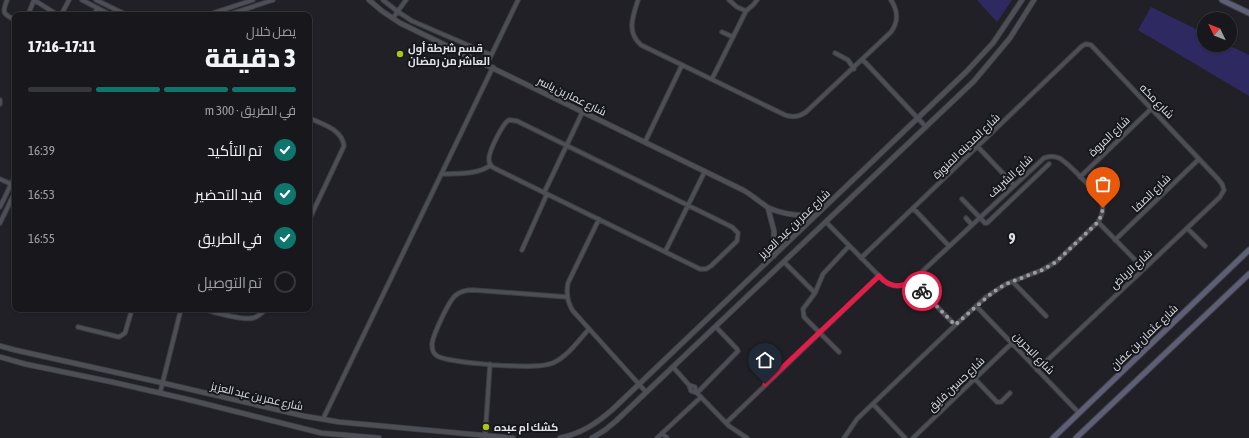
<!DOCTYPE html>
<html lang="ar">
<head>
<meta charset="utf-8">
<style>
	:root { --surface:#18181c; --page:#212125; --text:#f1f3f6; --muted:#9fa0a3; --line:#36373b; --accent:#0f766e }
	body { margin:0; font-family:"Asap Condensed",Cairo,sans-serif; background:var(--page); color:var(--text); direction:rtl; height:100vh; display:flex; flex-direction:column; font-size:15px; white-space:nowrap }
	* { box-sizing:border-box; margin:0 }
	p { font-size:13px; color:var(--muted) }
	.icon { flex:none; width:22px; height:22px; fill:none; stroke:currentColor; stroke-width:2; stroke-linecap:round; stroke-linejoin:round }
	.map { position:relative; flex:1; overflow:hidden; direction:ltr }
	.drawer { position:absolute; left:12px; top:12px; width:300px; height:300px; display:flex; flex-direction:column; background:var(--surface); border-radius:8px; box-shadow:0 1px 3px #0004,0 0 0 1px var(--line); direction:rtl }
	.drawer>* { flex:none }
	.needle { width:26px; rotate:313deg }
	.tools { position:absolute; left:1197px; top:12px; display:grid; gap:8px }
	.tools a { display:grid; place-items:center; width:40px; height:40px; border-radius:50%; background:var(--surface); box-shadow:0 1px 3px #0004,0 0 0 1px var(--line); font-size:20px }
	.pin { position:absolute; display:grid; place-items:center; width:34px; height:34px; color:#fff; margin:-41px -17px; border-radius:50% 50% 50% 0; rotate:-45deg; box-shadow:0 0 4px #0007 }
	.pin .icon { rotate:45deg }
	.courier { position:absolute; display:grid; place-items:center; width:40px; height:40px; margin:-20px; border:3px solid #e11d48; border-radius:50%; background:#fff; color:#222; box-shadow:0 1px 5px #0007 }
	.headline em { font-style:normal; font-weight:800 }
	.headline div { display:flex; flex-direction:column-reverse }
	.headline { display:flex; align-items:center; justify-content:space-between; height:68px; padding:0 16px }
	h1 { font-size:26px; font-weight:800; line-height:30px }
	.bar { display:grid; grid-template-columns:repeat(4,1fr); gap:6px 4px; align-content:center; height:48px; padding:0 16px }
	.bar i { height:5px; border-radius:3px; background:var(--line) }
	.bar .active { background:var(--accent) }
	.bar p { grid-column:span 4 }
	ol { padding:0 16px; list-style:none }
	li { display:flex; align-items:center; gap:12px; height:44px }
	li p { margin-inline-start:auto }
	li .icon { padding:4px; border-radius:50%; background:var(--accent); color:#fff; stroke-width:4 }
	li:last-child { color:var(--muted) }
	li i { width:22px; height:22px; border:2px solid var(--line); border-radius:50% }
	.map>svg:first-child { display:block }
</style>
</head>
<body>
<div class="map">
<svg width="1249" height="438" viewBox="0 0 1249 438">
	<rect width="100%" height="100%" fill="#202026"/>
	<path fill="#2e2a61" d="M977 0H1012L997 22Z
		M1151 7 1204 33V45H1228L1249 55V96L1138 30Z"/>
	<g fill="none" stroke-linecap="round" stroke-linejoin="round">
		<g stroke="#3d3e43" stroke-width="5.5">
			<path id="minor" d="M7 0C2 13 3 14 15 20
				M34 0 58 15
				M82 0 111 15
				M96 0 127 15
				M383 0 397 11 412 21 491 55
				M638 0C633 16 626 32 641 45L785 115C793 118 799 117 806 112L891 32C899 21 898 11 891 0
				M729 0 737 7 746 11
				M28 15 34 0
				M61 15 69 0
				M94 15 97 8
				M207 15 253 0
				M227 15 273 0
				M393 18 406 0
				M722 32 733 37
				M835 53 848 60 854 69
				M863 60 926 127
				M487 64 518 0
				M712 79 746 11 753 5 757 0
				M0 100V104
				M309 118C322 124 342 129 344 146L309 220
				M509 120 517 121 732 227 738 233 737 241 711 266 706 269H700L494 168C491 166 489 164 489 160 488 152 503 123 509 120Z
				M645 142 682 65
				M978 147 1014 185
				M442 174C458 173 477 175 491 165
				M1080 177 1151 109
				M0 179 11 184
				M544 193 583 111
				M962 199 985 223H987L1049 164
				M0 207 15 176
				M913 208 949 246
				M966 218 972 225
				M599 219 568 283C566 293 567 302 573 311L646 392
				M826 222 884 281C894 288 902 287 912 281L1044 158C1049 156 1054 156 1059 158 1067 162 1100 195 1102 204 1104 210 1102 216 1098 222L1056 262 1042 270 1006 284 986 297 950 330 857 419 844 438
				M1098 222 1144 269
				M0 223 15 192
				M1187 228 1205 246
				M1115 240 1199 159
				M522 250 547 194
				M665 252 705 171
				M861 258 1082 46 1086 44 1091 45 1218 179 1222 184 1224 190 1220 197 1037 370
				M784 262 815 293
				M912 281 955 325
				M1013 282 1046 316
				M567 297 473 290C466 290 461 291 456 295 449 300 433 335 432 344 432 348 433 353 436 355 444 363 518 367 533 366 540 366 547 365 553 363 568 356 579 340 589 329
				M976 306 1079 413
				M203 309C214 312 242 321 253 318 258 317 262 313 266 309
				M78 327 119 337 125 333 132 309
				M839 352 804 317 803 309 815 293 823 274 849 246
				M673 367 689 385 691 391 697 393 729 426 747 438
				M975 379 997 402H1001L1010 393
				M689 385 695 387 696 392
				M160 393 181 309
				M697 393 738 351 737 349 716 327
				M873 404 905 438
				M323 419 493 67
				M726 423 879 276
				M662 433 667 438
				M485 438 490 364
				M657 438 701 397
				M913 438 1012 343"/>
		</g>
		<g stroke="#3d3e43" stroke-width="6">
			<path id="tertiary" d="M369 0 382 11 400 23 743 190C752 195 762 204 769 208 784 215 801 216 816 215
				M768 208 774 231V256
				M0 346 15 350 163 383 304 416 339 422 513 438
				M0 357 25 364 112 382 186 399 321 433 379 438
				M560 438C582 433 596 424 613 409L966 72 993 43 1022 0
				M592 438 605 430 616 421 974 81 1010 38 1034 0"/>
		</g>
		<g stroke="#3d3e43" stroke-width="7">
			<path id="secondary" d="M1222 0 1249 13
				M1053 438 1249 250
				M1076 438 1249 274"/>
		</g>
		<use href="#minor" stroke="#4e4f56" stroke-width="3.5"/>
		<use href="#tertiary" stroke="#4e4f56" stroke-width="4.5"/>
		<use href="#secondary" stroke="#5e5f77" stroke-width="5"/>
	</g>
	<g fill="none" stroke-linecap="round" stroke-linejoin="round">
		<path stroke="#9d9da3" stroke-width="4" stroke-dasharray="0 7.2" d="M922 291 955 325 993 292 1006 284 1042 270 1056 262 1098 222 1101 216 1103 208"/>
		<path stroke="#e11d48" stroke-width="5" d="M765 384 879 276C889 287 899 289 912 281L922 291"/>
	</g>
	<g fill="#abc614" stroke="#16171d" stroke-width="1.5">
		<circle cx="400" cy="54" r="4"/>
		<circle cx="486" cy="427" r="4"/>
	</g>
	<g text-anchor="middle" stroke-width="4" stroke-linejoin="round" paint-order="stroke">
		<g font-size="11" font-weight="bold" fill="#e1e1e6" stroke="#16171d" text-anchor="start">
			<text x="408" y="52">قسم شرطة أول<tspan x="408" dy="13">العاشر من رمضان</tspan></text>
			<text x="494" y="431">كشك ام عبده</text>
		</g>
		<g font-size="11" fill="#e1e1e6" stroke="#16171d">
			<text transform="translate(572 96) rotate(26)" y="4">شارع عمار بن ياسر</text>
			<text transform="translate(1157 101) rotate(46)" y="4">شارع مكه</text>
			<text transform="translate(1109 136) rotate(-44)" y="4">شارع المروة</text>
			<text transform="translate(966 146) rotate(-44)" y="4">شارع المدينه المنورة</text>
			<text transform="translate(1010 176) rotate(-43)" y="4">شارع الشريف</text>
			<text transform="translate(1151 193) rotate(-44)" y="4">شارع الصفا</text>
			<text transform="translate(794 224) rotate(-44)" y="4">شارع عمر بن عبد العزيز</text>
			<text transform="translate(1131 269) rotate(-43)" y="4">شارع الرياض</text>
			<text transform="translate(1144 337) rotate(-44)" y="4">شارع عثمان بن عفان</text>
			<text transform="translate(1034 353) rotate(46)" y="4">شارع البحرين</text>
			<text transform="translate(956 384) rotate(-44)" y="4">شارع حسين فايق</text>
			<text transform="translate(257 396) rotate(13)" y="4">شارع عمر بن عبد العزيز</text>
		</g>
		<g font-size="15" font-weight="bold" fill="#dedfe8" stroke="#16171d">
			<text x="1012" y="244">9</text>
		</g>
	</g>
</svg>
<div class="tools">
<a><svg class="needle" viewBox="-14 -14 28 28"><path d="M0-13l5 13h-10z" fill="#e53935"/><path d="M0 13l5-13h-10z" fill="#9fa0a3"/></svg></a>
</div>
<div class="pin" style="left:1103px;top:208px;background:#ea580c"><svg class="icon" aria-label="bag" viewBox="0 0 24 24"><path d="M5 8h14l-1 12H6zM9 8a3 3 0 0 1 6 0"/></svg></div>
<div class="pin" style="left:765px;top:384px;background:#1f2937"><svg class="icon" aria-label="home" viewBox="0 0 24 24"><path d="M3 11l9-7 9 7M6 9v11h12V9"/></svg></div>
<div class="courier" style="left:922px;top:291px"><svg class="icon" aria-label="bike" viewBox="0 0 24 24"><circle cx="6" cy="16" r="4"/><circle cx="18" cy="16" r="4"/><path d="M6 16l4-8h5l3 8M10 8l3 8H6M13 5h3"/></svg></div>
<section class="drawer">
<div class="headline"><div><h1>3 دقيقة</h1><p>يصل خلال</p></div><em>17:11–17:16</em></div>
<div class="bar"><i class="active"></i><i class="active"></i><i class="active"></i><i></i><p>في الطريق · 300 m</p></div>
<ol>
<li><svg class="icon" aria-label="check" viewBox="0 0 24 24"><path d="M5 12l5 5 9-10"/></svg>تم التأكيد<p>16:39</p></li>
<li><svg class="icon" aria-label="check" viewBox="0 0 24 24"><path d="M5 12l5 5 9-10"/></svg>قيد التحضير<p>16:53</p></li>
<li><svg class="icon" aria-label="check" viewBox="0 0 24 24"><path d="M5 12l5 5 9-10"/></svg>في الطريق<p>16:55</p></li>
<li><i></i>تم التوصيل</li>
</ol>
</section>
</div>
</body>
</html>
